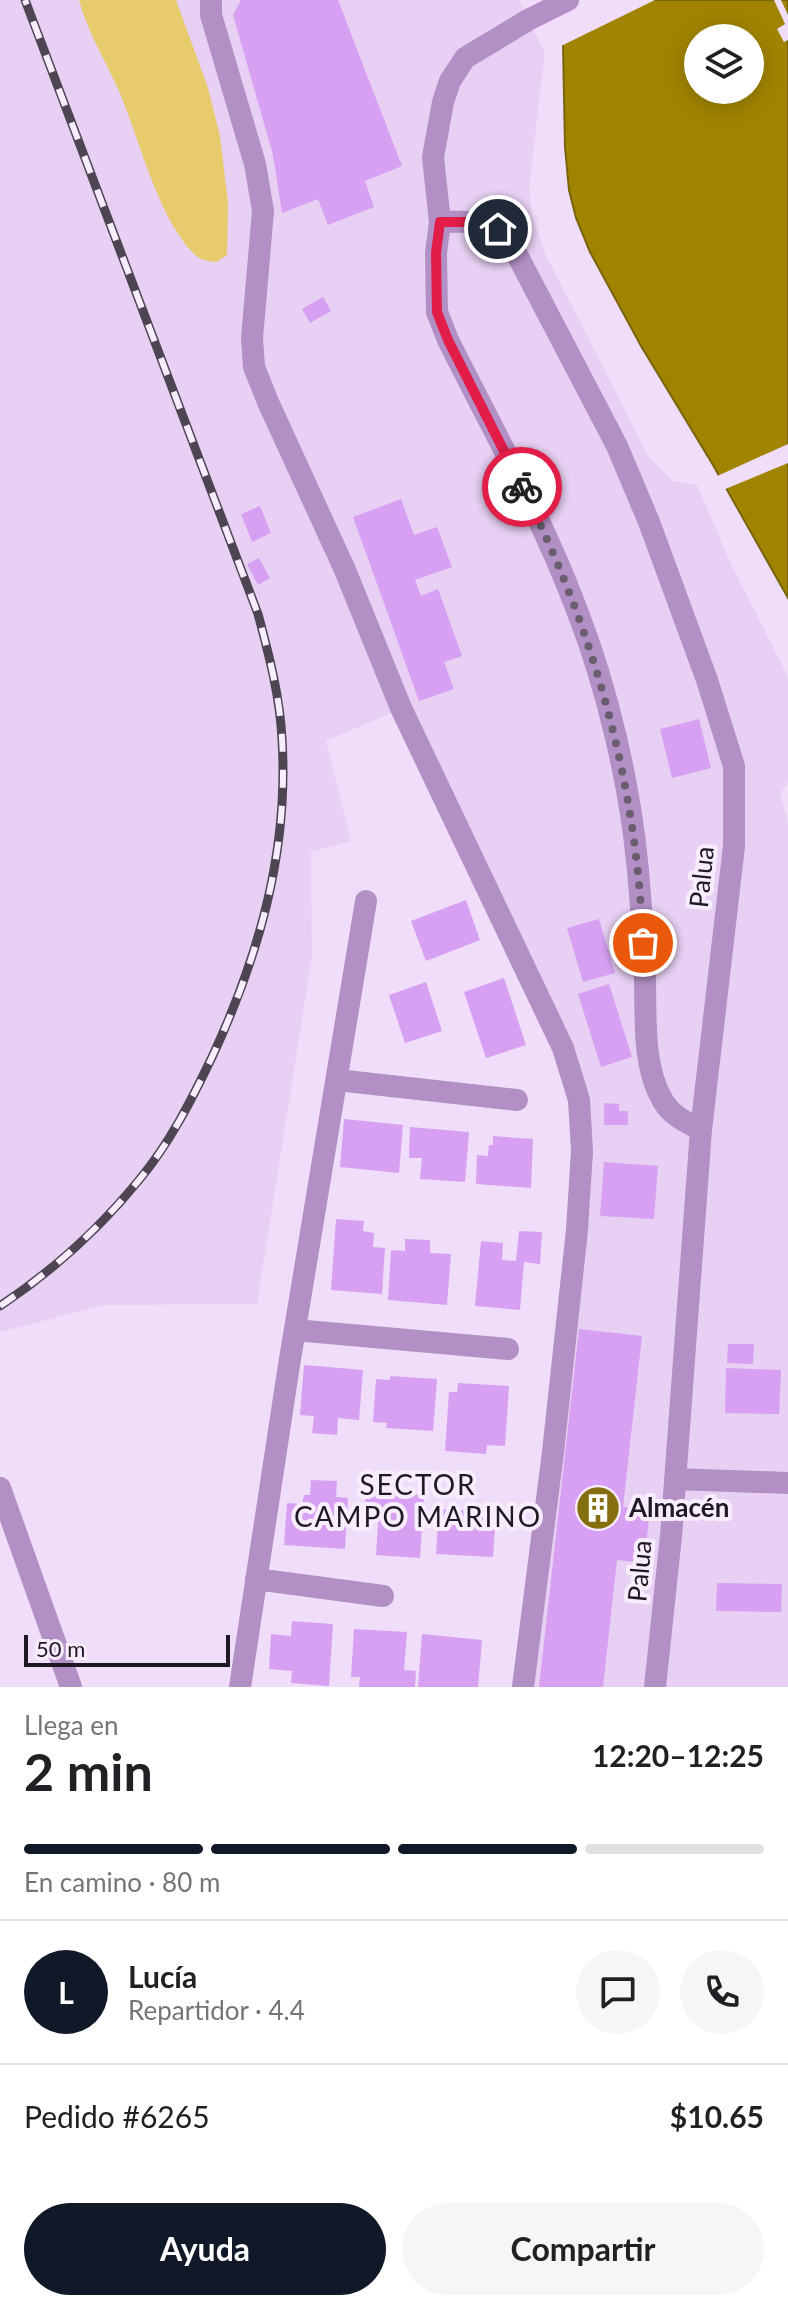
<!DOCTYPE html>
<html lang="es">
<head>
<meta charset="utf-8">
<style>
	:root { --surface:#fff; --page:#f6f6f6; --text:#202124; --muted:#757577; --line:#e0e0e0; --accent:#111827 }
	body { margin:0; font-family:Lato,sans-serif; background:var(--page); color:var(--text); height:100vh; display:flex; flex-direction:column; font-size:30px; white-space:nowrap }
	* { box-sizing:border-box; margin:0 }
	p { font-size:26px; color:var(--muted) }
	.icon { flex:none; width:44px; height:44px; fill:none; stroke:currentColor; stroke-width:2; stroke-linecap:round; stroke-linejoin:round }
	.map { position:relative; height:1687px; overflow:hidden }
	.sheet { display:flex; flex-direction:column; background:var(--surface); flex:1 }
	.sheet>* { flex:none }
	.buttons { position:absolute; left:684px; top:24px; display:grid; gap:16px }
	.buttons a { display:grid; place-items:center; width:80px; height:80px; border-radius:50%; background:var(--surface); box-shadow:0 4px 20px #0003; font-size:40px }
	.scale { position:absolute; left:24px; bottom:20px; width:206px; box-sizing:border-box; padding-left:8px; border:4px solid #1f1923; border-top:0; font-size:22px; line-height:28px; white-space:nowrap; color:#1f1923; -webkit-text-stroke:6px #f8edfe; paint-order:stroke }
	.pin { position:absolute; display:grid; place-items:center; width:68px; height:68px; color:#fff; margin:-34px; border:4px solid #fff; border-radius:50%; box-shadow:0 2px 8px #0007 }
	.courier { position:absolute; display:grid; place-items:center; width:80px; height:80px; margin:-40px; border:6px solid #e11d48; border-radius:50%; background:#fff; color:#222; box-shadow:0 2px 10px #0007 }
	.head em { font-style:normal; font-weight:700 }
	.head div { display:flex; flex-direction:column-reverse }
	.head { display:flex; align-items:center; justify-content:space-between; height:136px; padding:0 24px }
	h1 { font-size:52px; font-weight:700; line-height:60px }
	.bar { display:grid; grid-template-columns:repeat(4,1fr); gap:12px 8px; align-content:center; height:96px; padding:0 24px }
	.bar i { height:10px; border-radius:6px; background:var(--line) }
	.bar .active { background:var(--accent) }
	.bar p { grid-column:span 4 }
	.line { display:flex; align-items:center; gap:20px; padding:0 24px; border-top:2px solid var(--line) }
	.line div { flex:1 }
	.round { display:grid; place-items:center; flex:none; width:84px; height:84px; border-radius:42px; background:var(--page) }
	.button { display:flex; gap:16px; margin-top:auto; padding:16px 24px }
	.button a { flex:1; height:92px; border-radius:48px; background:var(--accent); color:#fff; font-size:32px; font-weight:700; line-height:92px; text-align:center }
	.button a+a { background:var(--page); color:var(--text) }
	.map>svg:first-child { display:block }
</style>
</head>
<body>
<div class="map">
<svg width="788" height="1687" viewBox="0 0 788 1687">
	<rect width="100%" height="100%" fill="#efddf9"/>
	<path fill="#e7d0f3" d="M0 0H519L545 53 529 186 532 215 546 255 648 456 672 481 697 485 731 564 788 677V782L780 794 788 822V1687H523L579 1100 401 709 326 741 351 841 311 852 312 956 257 1304 105 1305 0 1332Z"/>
	<path fill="#e7cb6c" d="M79 0H176L208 88 220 136 228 203 227 255 216 262C208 261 200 260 194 254 158 218 139 138 119 91 105 60 88 33 79 0Z"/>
	<path fill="#a08400" stroke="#79640a" stroke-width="2" fill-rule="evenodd" d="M543 0H788V598L713 465 641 346 590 252 576 218 569 190 565 147 563 45ZM698 38H750V90H698Z"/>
	<path fill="#efddf9" d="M539 0H655L559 47 553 27Z
		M774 0H781L788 15V40L784 42 777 29 785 24Z
		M788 444V463L723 490 715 477Z"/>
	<path fill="#d7a0f2" d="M241 0H338L402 166 365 181 374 207 328 225 318 199 282 213 273 155 233 15Z
		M323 297 331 311 310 323 302 309Z
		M401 499 414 535 437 527 452 567 415 580 421 596 438 589 462 656 444 662 454 689 419 701 353 517Z
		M260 506 271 533 252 542 241 514Z
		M259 558 270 578 258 585 247 564Z
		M699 719 711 768 672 778 660 729Z
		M466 900 480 940 426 961 411 921Z
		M599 919 615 973 583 982 567 928Z
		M504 978 526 1045 486 1058 464 992Z
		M426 982 442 1031 405 1043 389 995Z
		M609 984 632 1057 601 1067 578 994Z
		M604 1103 619 1104V1111H628V1125H604Z
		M344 1119 403 1125 399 1173 340 1167Z
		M410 1127 469 1132 465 1182 420 1179 422 1158H409Z
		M493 1136 533 1139 531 1188 476 1184 477 1155 488 1156 489 1145H493Z
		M604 1162 658 1166 654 1219 600 1216Z
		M336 1219 364 1221 363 1231 374 1233 373 1247 385 1248 382 1294 331 1290Z
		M519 1231 542 1232 540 1264 524 1262 520 1310 475 1306 481 1241 503 1243 502 1260 516 1261Z
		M405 1239 430 1240V1253L451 1254 447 1305 388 1300 391 1250 405 1251Z
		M579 1329 642 1336 623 1507 650 1510 644 1563 617 1560 603 1687H539Z
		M728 1344H754L753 1364 727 1363Z
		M304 1365 363 1370 359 1420 338 1418 337 1435 312 1433 314 1416 300 1415Z
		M726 1368 781 1370 779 1414 725 1413Z
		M390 1376 437 1379 433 1431 386 1428 387 1423 373 1422 376 1379 390 1380Z
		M458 1383 509 1386 505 1446 487 1445 486 1454 445 1451 449 1392H457Z
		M311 1480 337 1481 336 1497 348 1498 345 1549 284 1545 287 1503 302 1504 304 1495H310Z
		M366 1491 424 1495 420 1558 376 1555 379 1508 365 1507Z
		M439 1509 496 1512 493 1557 436 1554Z
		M717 1583 782 1584 781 1612 716 1611Z
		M292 1621 333 1624 329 1686 291 1683 292 1671 269 1669 271 1634 291 1636Z
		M354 1629 407 1632 404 1670 416 1671 415 1687H359L360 1677H351Z
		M422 1634 482 1640 478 1687H418Z"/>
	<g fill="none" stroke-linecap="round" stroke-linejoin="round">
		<path stroke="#b28fc4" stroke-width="22" d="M211 0V15L255 164 263 211 252 338 254 367 268 402 345 570 401 708 563 1048 579 1100 582 1151 577 1230 553 1452 523 1687
			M568 0 528 20 465 58 450 81 443 102 433 157 440 222 436 253 437 312 448 340C493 430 543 519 578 613 607 688 629 781 637 861 641 899 643 938 645 976 646 1016 642 1066 663 1101 672 1116 686 1122 701 1130
			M440 222C476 222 488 217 513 247L617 446 649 522 707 680 734 766V846L701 1130 671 1536 655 1687
			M337 1080 517 1100
			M295 1330 508 1349
			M675 1479 788 1483
			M0 1488 71 1687
			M256 1579 383 1596
			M240 1687 289 1365 366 901"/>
		<g stroke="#4e4553" stroke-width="9">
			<path id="rail" d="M0 1306C51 1272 100 1228 139 1180 170 1143 192 1099 213 1055 259 955 289 851 282 739 280 697 269 655 258 614L25 0"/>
		</g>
		<use href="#rail" stroke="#f8edfe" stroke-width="6" stroke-dasharray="18" stroke-linecap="butt"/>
	</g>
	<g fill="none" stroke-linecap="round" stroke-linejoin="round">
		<path stroke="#685e6e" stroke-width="8" stroke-dasharray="0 14.4" d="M522 487C594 629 637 784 643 943"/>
		<path stroke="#e11d48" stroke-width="10" d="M498 229 480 222H440L436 253 437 312 448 340 522 487"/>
	</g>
	<defs>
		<g id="building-disc" transform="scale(2.3)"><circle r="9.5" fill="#856e0d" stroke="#f8edfe"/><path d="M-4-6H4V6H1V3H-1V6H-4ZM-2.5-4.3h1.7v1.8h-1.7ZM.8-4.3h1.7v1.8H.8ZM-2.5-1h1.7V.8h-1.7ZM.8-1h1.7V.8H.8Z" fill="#fff"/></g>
	</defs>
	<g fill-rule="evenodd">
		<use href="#building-disc" x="598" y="1508"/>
	</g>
	<g text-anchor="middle" stroke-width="8" stroke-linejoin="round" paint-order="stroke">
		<g font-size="26" fill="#1f1923" stroke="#f8edfe">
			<text transform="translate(702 877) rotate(-84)" y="9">Palua</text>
			<text transform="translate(640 1571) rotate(-85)" y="9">Palua</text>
		</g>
		<g font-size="26" font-weight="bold" fill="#1f1923" stroke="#f8edfe" text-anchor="start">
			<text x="629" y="1517">Almacén</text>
		</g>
		<g font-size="28" letter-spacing="2" fill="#1f1923" stroke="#f8edfe">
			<text x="418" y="1495">SECTOR<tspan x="418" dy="32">CAMPO MARINO</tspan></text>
		</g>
	</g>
</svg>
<div class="buttons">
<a><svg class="icon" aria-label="layers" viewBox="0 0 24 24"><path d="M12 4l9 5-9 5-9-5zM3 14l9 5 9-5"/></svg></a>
</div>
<div class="scale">50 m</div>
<div class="pin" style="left:643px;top:943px;background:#ea580c"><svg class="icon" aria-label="bag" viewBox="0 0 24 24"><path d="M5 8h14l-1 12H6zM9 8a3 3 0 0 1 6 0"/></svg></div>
<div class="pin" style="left:498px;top:229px;background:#1f2937"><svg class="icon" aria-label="home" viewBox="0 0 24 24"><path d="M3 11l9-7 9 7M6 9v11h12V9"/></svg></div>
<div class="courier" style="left:522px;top:487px"><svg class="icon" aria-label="bike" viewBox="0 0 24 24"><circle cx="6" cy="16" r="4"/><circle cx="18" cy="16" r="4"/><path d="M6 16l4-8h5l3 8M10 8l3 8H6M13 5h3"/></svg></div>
</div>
<section class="sheet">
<div class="head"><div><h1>2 min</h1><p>Llega en</p></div><em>12:20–12:25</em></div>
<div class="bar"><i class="active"></i><i class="active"></i><i class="active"></i><i></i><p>En camino · 80 m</p></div>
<div class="line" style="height:144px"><b class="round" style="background:var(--accent);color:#fff">L</b><div><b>Lucía</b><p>Repartidor · 4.4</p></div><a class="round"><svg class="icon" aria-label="chat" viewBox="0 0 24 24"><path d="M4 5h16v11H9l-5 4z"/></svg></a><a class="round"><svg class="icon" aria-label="phone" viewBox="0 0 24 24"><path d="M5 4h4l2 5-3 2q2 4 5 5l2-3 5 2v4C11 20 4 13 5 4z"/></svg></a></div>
<div class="line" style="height:104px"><div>Pedido #6265</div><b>$10.65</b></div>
<div class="button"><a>Ayuda</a><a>Compartir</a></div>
</section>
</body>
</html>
